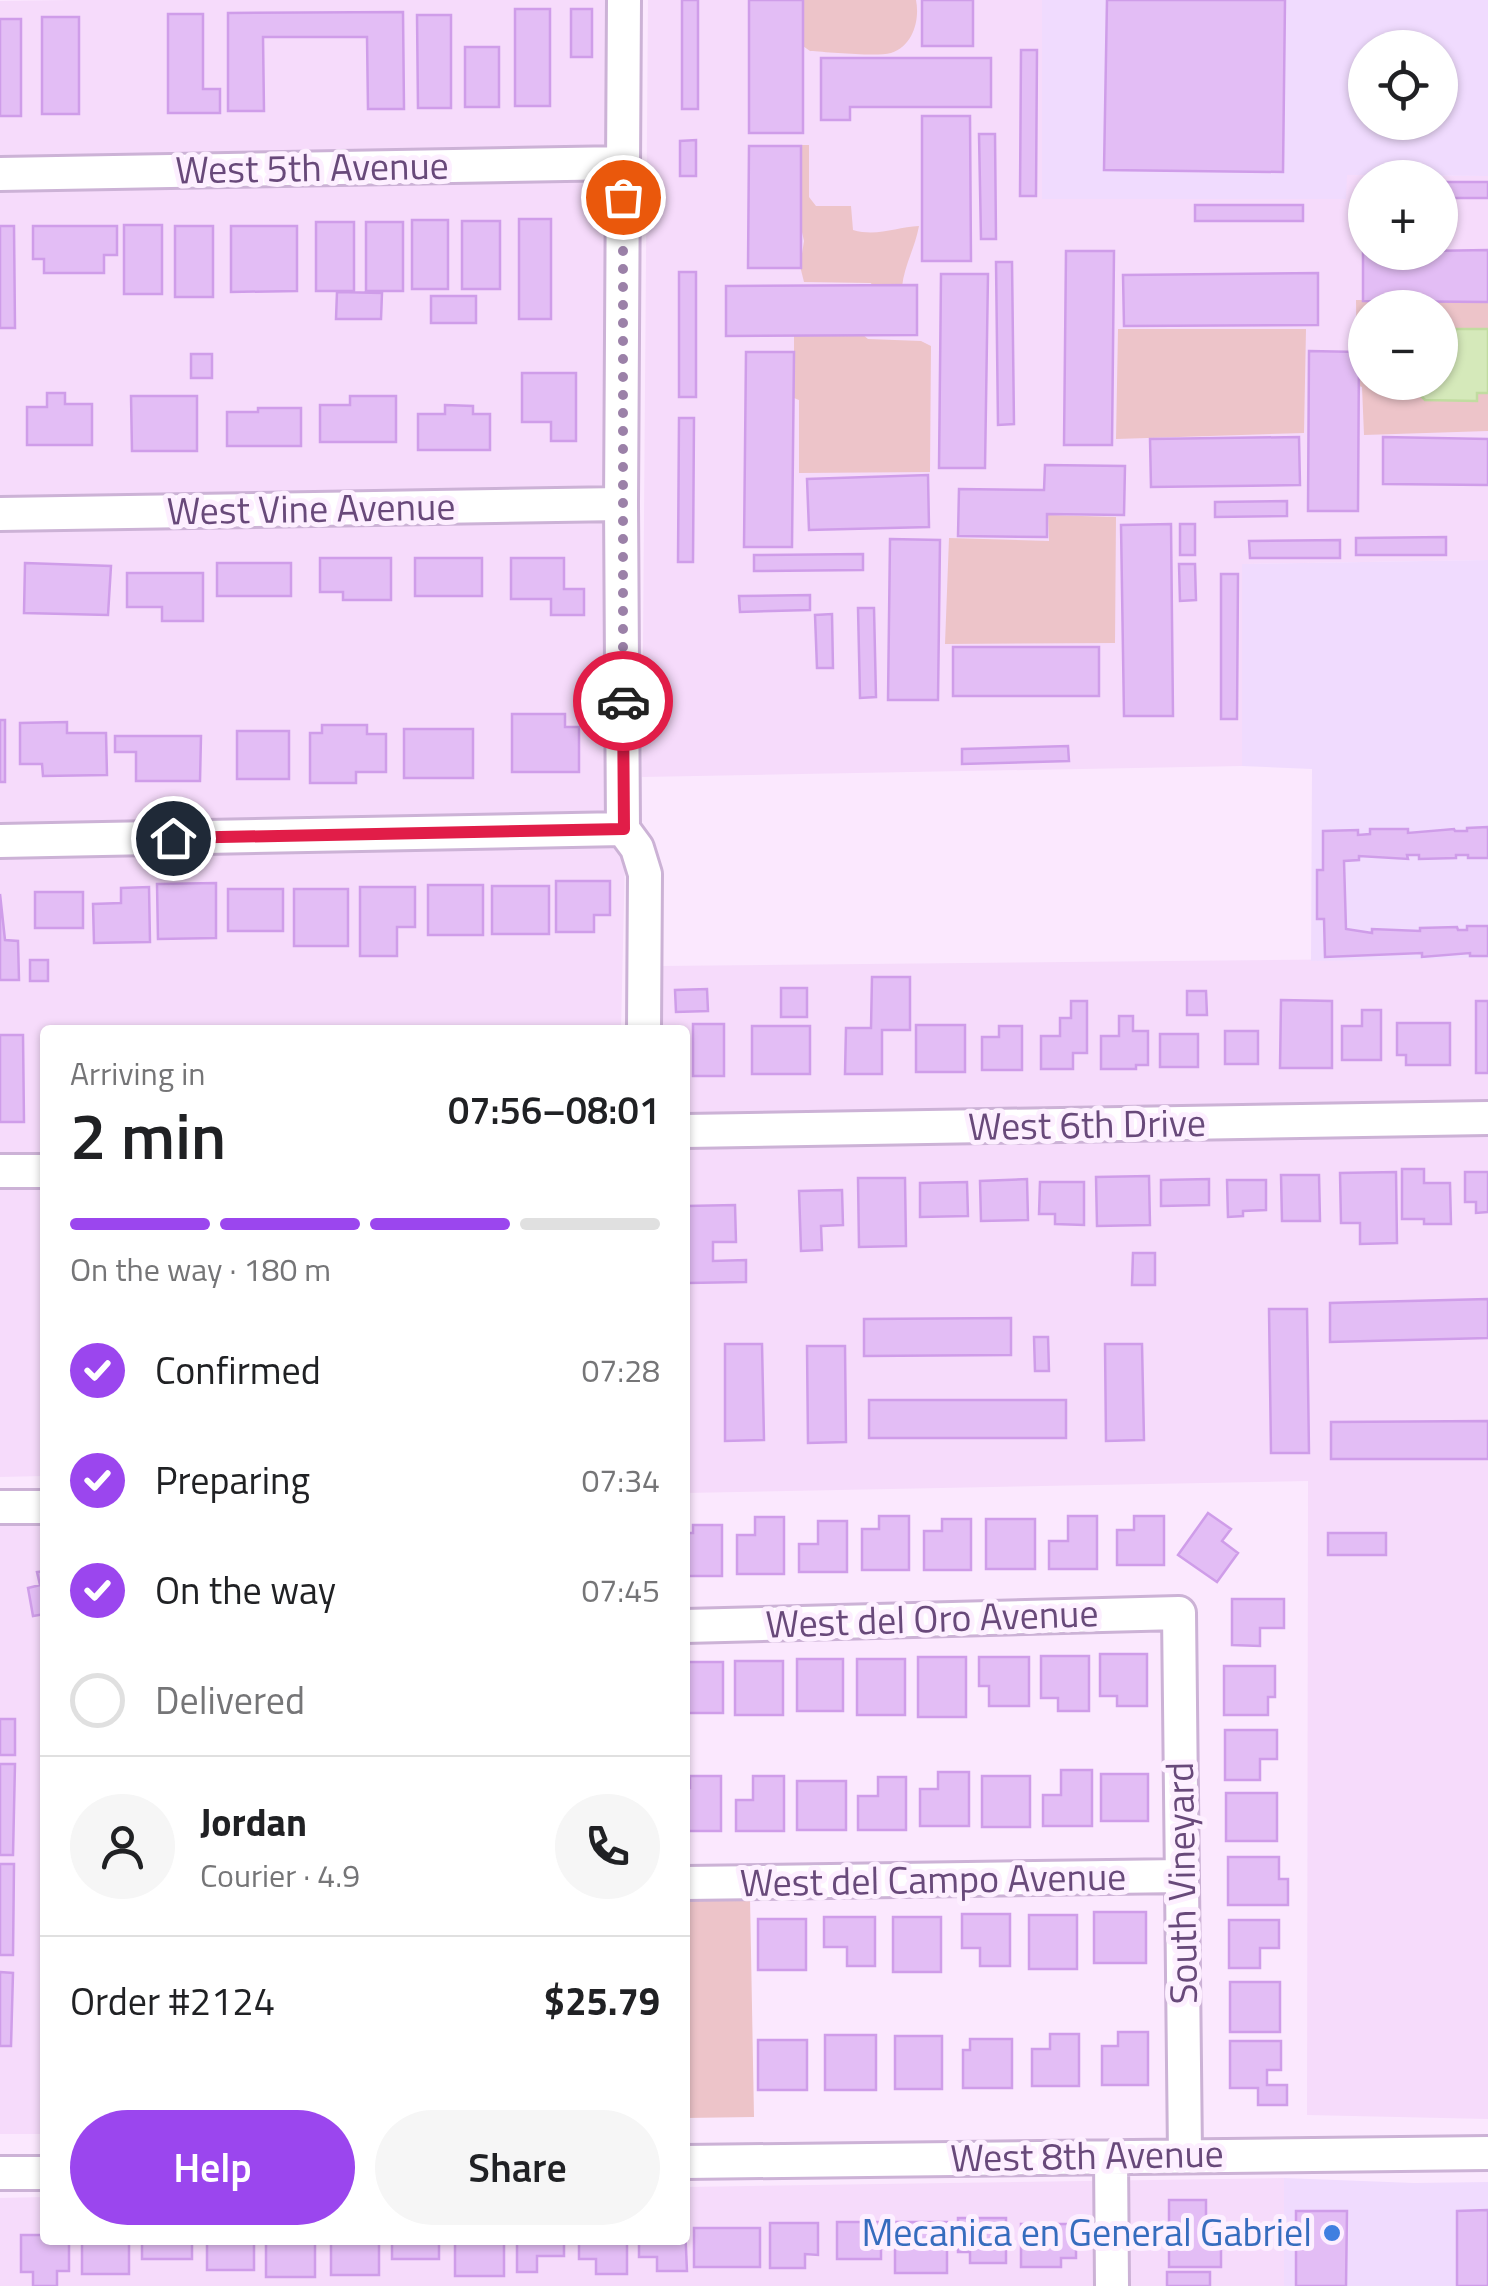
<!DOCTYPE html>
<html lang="en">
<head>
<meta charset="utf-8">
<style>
	:root { --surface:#fff; --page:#f6f6f6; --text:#202124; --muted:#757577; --line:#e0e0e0; --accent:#9b46ee }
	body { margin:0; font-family:"Titillium Web",sans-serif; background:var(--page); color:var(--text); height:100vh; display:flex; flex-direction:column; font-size:38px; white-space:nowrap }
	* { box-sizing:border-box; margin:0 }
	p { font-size:32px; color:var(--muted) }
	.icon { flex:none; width:55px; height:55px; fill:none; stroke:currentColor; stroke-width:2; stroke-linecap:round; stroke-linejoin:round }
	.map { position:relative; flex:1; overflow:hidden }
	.panel { position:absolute; left:40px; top:1025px; width:650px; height:1220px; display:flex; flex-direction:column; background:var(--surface); border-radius:10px; box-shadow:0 2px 8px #0004 }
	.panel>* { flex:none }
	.buttons { position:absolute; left:1348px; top:30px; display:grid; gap:20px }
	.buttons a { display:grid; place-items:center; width:110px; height:110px; border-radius:50%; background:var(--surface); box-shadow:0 2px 8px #0004; font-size:50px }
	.pin { position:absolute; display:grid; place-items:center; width:85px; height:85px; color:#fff; margin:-42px; border:5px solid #fff; border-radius:50%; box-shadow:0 2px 10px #0007 }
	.courier { position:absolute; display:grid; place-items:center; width:100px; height:100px; margin:-50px; border:8px solid #e11d48; border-radius:50%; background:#fff; color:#222; box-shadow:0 2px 12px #0007 }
	.head em { font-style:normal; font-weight:600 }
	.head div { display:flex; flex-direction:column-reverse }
	.head { display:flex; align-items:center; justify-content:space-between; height:170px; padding:0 30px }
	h1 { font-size:65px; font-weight:600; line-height:75px }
	.bar { display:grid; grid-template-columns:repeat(4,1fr); gap:15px 10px; align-content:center; height:120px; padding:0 30px }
	.bar i { height:12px; border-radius:8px; background:var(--line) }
	.bar .selected { background:var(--accent) }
	.bar p { grid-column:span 4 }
	.line { display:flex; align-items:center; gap:25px; padding:0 30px; border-top:2px solid var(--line) }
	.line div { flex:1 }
	.round { display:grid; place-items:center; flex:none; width:105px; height:105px; border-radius:52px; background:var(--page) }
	ol { padding:0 30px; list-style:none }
	li { display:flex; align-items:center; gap:30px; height:110px }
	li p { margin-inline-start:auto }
	li .icon { padding:10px; border-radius:50%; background:var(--accent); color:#fff; stroke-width:4 }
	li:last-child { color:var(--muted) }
	li i { width:55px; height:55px; border:5px solid var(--line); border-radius:50% }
	.primary-button { display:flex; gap:20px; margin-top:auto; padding:20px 30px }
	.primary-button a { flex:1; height:115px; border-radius:60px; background:var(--accent); color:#fff; font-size:40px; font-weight:600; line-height:115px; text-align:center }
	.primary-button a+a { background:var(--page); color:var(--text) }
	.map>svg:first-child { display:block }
</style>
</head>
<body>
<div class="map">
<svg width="1488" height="2286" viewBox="0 0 1488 2286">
	<rect width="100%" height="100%" fill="#fbe8fe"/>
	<path fill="#f6dbfb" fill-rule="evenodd" d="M70 0H611L625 859 621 1030H45V1476L0 1477V1Z
		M648 0H1042V199H1346V175L1488 176V560L1242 564V766L642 777ZM1365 178H1440V252H1365ZM1365 308H1440V382H1365Z
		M1488 958V2119L1307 2115 1308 1481 685 1493V1030H659V966Z
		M45 1517V2134H0V1518Z
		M1284 2178V2286H0V2198L45 2197V2240H685V2187Z"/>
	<path fill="#f0dbfe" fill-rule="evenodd" d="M1042 0H1488V176L1347 175 1346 199H1042ZM1365 48H1440V122H1365Z
		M1488 560V958L1311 961 1312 769 1242 766V564Z
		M1284 2178 1414 2183 1488 2182V2286H1284Z"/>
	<path fill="#edc4c9" d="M797 0H916C920 20 913 46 891 53 876 57 828 52 810 51L803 46Z
		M797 145H809V197L816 206H851L853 230C877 237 897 227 919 226 915 248 904 266 902 287L873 288 871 283 804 282 800 266 804 241 799 219Z
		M1356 300 1488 301V329H1455L1454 346H1440V308H1365V382L1417 383V392L1454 401 1477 400V393H1488V431L1364 435 1362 387 1357 385Z
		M1118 329H1306L1304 433 1116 439Z
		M794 333 862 334 868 339 921 341 931 346 930 472 799 473V400L794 398Z
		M1048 515 1116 517 1115 643 945 644 949 538 1049 541Z
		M750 1897 754 2117 685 2118V1898Z"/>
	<path fill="#d5e9ba" stroke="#c1dca0" stroke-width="2.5" d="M1455 329H1488V393H1477V401L1425 400 1417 392V383L1440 382V346H1454Z"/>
	<path fill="#e3bdf5" stroke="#cf9de9" stroke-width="2.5" d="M682 0H698V109H682Z
		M749 0H803V133H749Z
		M922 0H973V46H922Z
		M1107 0H1285L1283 172 1104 170Z
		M515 9H550V106H515Z
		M571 9H592V57H571Z
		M403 12 404 109H368L367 37H263L264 111H228V13Z
		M168 14H203V89H220V113H168Z
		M417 15H451V108H418Z
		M42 17H79V114H42Z
		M0 19H21V116H0Z
		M465 47H499V107H465Z
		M1021 50H1037L1036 196H1020Z
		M821 58H991V107H850V120H821Z
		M922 116H970L971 261H922Z
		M979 134H995L996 239H981Z
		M696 140V176H680V141Z
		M749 146H801V268H748Z
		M1440 182H1488V198H1440Z
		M1195 205H1303V221H1195Z
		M519 219H551V319H519Z
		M412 220H448V289H412Z
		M462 221H500V289H462Z
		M316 222H354V291H316Z
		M366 222H403V291H366Z
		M124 225H162V294H124Z
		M0 226H14L15 328H0Z
		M33 226H117V255H104V273H44V259H33Z
		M175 226H213V297H175Z
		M231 226H297V291L231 292Z
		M1363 249 1365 252 1488 250V302L1363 301Z
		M1066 251H1114L1112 445H1064Z
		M996 262H1012L1014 424 998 425Z
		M679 272H696V397H679Z
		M1318 273V325L1124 326 1123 275Z
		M941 274H988L985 468H939Z
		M917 285V335L726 336V286Z
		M337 292 382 293 381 319H336Z
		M431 296H476V323H431Z
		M1309 351 1359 352 1358 511H1308Z
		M746 352H794L792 547H744Z
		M191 354H212V378H191Z
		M522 373H576V441H551V422H522Z
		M47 393H65V404H92V445H27V407H47Z
		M131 396H197V451H132Z
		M350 396H396V442H320V405H350Z
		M445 405 473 406V414H490V450H418V414H445Z
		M258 408H301V446H227V412H258Z
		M679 418H694L693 562H678Z
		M1299 437 1300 485 1151 487 1150 439Z
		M1383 437 1488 439V485L1383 484Z
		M1045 465 1125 466 1124 515 1047 514V537L958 536 959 489 1044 490Z
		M928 475 929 527 809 530 807 479Z
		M1287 501V516L1215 517V502Z
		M1171 524 1173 716H1124L1121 525Z
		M1180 524H1195V555H1180Z
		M1446 537V555H1356V538Z
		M890 539 940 540 938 700H888Z
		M1340 540V558H1250L1249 541Z
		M863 554V570L754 571V555Z
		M320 558H391V600H343V592H320Z
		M415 558H482V596H415Z
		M511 558H564V589H584V615H551V599H511Z
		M25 563 111 566 108 615 24 613Z
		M217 563H291V596H217Z
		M1179 564H1195L1196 600 1180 601Z
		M127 573H203V621H162V607H127Z
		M1221 574H1238L1237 719H1221Z
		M810 595V610L740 612 739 596Z
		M858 608H874L876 697 860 698Z
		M832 614 833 668H817L815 615Z
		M953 647H1099V696H953Z
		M512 714H565V727H579V772H512Z
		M0 720H5V782H0Z
		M67 722V733H106L107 775 43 776 42 764H20V723Z
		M322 725H367V734H386V772H356V783H310V733H322Z
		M404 729H473V778H404Z
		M237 731H289V779H237Z
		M115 736H201L200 781H136V752H115Z
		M1068 746 1069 761 962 764V749Z
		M1488 827V858H1468V855H1456V858L1419 859V855H1407L1408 859 1359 856V860L1344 861 1346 929 1372 933V929L1420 931V928L1457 927 1458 930H1467V926H1488V956H1470V953L1422 957V953L1325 957 1324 919H1317V870H1323V831L1358 830V835L1370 834V829H1408V833L1454 829 1455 831H1467V828Z
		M556 881H610V915H594V932H556Z
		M216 883V938L158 939 157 884Z
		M428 885H483V935H428Z
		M492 886H549V934H492Z
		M149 887 150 942 94 943 93 904 121 903V888Z
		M360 887H415V927H397V956H360Z
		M228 889H283V931H228Z
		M294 889H348V946H294Z
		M35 892H83V928H35Z
		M0 894 5 940 18 941 19 980H0Z
		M30 960H48V981H30Z
		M872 977H910V1030H882V1074H845L846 1028H871Z
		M781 988H807V1017H781Z
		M707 989 708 1011 676 1012 675 990Z
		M1187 991H1206L1207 1015H1187Z
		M1281 1000 1332 1001V1068H1280Z
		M1071 1001H1087V1053H1073V1069H1041V1036H1060V1018H1071Z
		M1476 1001H1488V1073H1476Z
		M1362 1010H1381V1060H1342V1026H1362Z
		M1119 1016H1133V1031H1148V1065H1136V1069H1101V1036H1119Z
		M1397 1023H1450V1065H1406V1055H1397Z
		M693 1024H724V1076H693Z
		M916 1025H965V1072H916Z
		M752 1026H810V1074H752Z
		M999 1026H1022V1070H982V1037H999Z
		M1225 1031H1258V1064H1225Z
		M1160 1034H1198V1067H1160Z
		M0 1035H23L24 1122H0Z
		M1402 1169H1424V1183H1450L1451 1224H1424V1219H1402Z
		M1396 1172 1397 1243 1360 1244V1223H1341L1340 1173Z
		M1465 1172H1488V1212L1476 1213V1202H1465Z
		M1281 1175H1319L1320 1221H1282Z
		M1149 1176 1150 1225 1097 1226 1096 1177Z
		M858 1178H905L906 1246 859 1247Z
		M1027 1179 1028 1220 981 1221 980 1181Z
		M1209 1179V1205L1161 1206V1180Z
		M1227 1180H1266V1210L1243 1211V1216L1228 1217Z
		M967 1182 968 1216 920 1217V1183Z
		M1040 1182H1084V1225L1055 1224V1214H1039Z
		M842 1190 843 1225 821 1226 822 1250 801 1251 799 1191Z
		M735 1205 736 1242H713V1261L746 1260V1282L688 1283 687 1206Z
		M1133 1253H1155V1285H1132Z
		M1488 1299V1338L1330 1342V1303Z
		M1269 1309H1307L1309 1453H1271Z
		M1011 1318V1355L864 1356V1319Z
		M1034 1337H1048L1049 1371H1035Z
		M725 1344H762L764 1440 725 1441Z
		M1105 1344H1142L1144 1440 1106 1441Z
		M807 1346H845L846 1442 808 1443Z
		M869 1400H1066V1438H869Z
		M1488 1421V1459H1331V1422Z
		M1208 1513 1231 1529 1222 1541 1238 1553 1217 1582 1178 1555Z
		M879 1516H909V1570H862V1529H879Z
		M1068 1516H1097V1569H1049V1541H1068Z
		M1134 1516H1164V1565H1117V1530H1134Z
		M755 1517H784V1574H737V1535H755Z
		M942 1519H971V1570H924V1531H942Z
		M986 1519H1035V1569H986Z
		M818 1521H847V1572H799V1544H818Z
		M693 1525H722V1576H685V1533H693Z
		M1328 1533H1386V1555H1328Z
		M45 1571V1614L33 1616 28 1588 40 1585 37 1572Z
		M1232 1599H1284V1628H1260V1646L1232 1645Z
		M1100 1654H1147V1706H1117V1696H1100Z
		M1041 1656H1089V1711H1058V1698H1041Z
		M918 1657H966V1717H918Z
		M979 1657H1029V1706H989V1686H979Z
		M797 1659H843V1711H797Z
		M857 1659H905V1715H857Z
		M735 1661H783V1715H735Z
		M685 1662H723V1713H685Z
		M1224 1666H1275V1697H1268V1715H1224Z
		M0 1719H15V1755H0Z
		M1225 1730H1277V1759H1260V1780H1225Z
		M0 1764H15L13 1855H0Z
		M1061 1770H1092V1826H1043V1795H1061Z
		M938 1772H969V1826H920V1789H938Z
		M1101 1774H1148V1821H1101Z
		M690 1776H721V1831H685V1788H690Z
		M753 1776H784V1831H736V1800H753Z
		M982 1776H1030V1827H982Z
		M878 1777H906V1830H858V1796H878Z
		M797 1781H846V1830H797Z
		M1226 1793H1277V1841H1226Z
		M1228 1857H1279V1879H1288V1905H1228Z
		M0 1864H14L13 1955H0Z
		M1094 1912H1146V1963H1094Z
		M962 1914H1010V1966H980V1948H962Z
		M1029 1915H1077V1969H1029Z
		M824 1917H875V1966H847V1947H824Z
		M893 1917H941V1972H893Z
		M758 1919H806V1970H758Z
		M1229 1920H1279V1948H1260V1968H1229Z
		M0 1972 13 1973 11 2046H0Z
		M1230 1982H1280V2032H1230Z
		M1118 2032H1148V2085H1102V2046H1118Z
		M1050 2034H1079V2086H1032V2049H1050Z
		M825 2035H876V2090H825Z
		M895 2036H942V2089H895Z
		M970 2039H1012V2088H963V2050H970Z
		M758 2040H807V2090H758Z
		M1230 2041H1281V2070H1267V2085H1287V2105H1258V2088H1230Z
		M1169 2200H1206V2221H1221V2267H1169Z
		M1488 2210V2286H1457V2211Z
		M1296 2211H1347L1346 2286H1296Z
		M958 2218H1006V2263H970V2252H958Z
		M837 2222H881V2259H837Z
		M895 2222H947V2273H895Z
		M770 2223H818V2255L805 2254V2268H770Z
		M1021 2224H1076V2258H1061V2267H1021Z
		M685 2226 687 2271H657V2257H639V2240H685Z
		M694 2228H760V2267H694Z
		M21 2235H45V2240H69V2271H57V2286H33V2272H21Z
		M82 2240H129V2274H82Z
		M142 2240H192V2259H142Z
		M207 2240H254V2270H207Z
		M266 2240H315V2277H266Z
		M331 2240H379V2275H331Z
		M392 2240H439V2259H392Z
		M455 2240H504V2276H455Z
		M517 2240H564V2256H537V2272H517Z
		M579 2240H627V2274H596V2259H579Z
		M1167 2272H1210V2286H1167Z"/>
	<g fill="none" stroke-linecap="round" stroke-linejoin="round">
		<g stroke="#ccb2d6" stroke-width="38">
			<path id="minor" d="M624 0 621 504 623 829 637 848 645 874 644 1030
				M0 174 623 163
				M0 514 621 504
				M0 841 623 829
				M685 1131 1488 1118
				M0 1171H45
				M0 1507H45
				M685 1626 1179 1613 1185 2154
				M685 1883 1182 1876
				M1111 2157 1112 2286
				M685 2162 1488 2153
				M0 2173H45"/>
		</g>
		<use href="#minor" stroke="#fff" stroke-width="32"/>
	</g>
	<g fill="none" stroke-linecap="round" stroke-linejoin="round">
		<path stroke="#9b81a8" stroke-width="10" stroke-dasharray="0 18" d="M623 701V197"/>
		<path stroke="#e11d48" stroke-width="12" d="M173 838 624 829 623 701"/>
	</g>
	<circle fill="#3f7fe0" stroke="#fdefff" stroke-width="4" cx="1332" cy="2233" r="10"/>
	<g text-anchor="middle" stroke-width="10" stroke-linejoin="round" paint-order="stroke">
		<g font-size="38" fill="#68497a" stroke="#fdefff">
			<text transform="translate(312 168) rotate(-1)" y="13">West 5th Avenue</text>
			<text transform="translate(311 509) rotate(-1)" y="13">West Vine Avenue</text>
			<text transform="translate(1087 1125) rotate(-1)" y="13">West 6th Drive</text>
			<text transform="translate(932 1619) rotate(-2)" y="13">West del Oro Avenue</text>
			<text transform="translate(933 1880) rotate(-1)" y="13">West del Campo Avenue</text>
			<text transform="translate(1182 1883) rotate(-91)" y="13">South Vineyard</text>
			<text transform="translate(1087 2156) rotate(-1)" y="13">West 8th Avenue</text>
		</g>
		<g font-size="38" fill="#366cbe" stroke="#fdefff" text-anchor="end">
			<text x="1312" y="2246">Mecanica en General Gabriel</text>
		</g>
	</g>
</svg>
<div class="buttons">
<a><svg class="icon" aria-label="locate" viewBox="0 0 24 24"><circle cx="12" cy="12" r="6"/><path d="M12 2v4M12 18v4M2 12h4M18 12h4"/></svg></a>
<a>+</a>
<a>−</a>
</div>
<div class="pin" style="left:623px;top:197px;background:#ea580c"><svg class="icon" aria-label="bag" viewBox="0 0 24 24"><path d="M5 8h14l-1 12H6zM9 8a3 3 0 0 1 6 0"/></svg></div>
<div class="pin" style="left:173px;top:838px;background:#1f2937"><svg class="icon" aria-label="home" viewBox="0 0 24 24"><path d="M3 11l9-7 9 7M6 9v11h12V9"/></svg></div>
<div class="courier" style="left:623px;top:701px"><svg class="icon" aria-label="car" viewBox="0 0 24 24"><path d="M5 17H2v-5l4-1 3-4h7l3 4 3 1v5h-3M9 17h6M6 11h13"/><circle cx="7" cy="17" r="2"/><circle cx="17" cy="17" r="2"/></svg></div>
<section class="panel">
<div class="head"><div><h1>2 min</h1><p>Arriving in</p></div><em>07:56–08:01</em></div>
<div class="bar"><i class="selected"></i><i class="selected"></i><i class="selected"></i><i></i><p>On the way · 180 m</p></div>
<ol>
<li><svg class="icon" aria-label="check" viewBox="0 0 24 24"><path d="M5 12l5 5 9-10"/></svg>Confirmed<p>07:28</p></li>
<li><svg class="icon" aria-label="check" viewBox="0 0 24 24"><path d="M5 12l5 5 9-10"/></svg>Preparing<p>07:34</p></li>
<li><svg class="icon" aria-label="check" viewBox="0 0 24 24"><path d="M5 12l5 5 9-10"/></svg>On the way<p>07:45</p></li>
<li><i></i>Delivered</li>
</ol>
<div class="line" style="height:180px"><a class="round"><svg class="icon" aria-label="person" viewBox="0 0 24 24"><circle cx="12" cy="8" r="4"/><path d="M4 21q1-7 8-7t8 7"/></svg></a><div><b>Jordan</b><p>Courier · 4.9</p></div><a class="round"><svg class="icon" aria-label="phone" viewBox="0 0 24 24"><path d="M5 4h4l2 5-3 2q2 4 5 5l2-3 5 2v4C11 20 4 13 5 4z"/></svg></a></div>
<div class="line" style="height:130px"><div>Order #2124</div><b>$25.79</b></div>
<div class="primary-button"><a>Help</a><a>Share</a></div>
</section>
</div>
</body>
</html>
